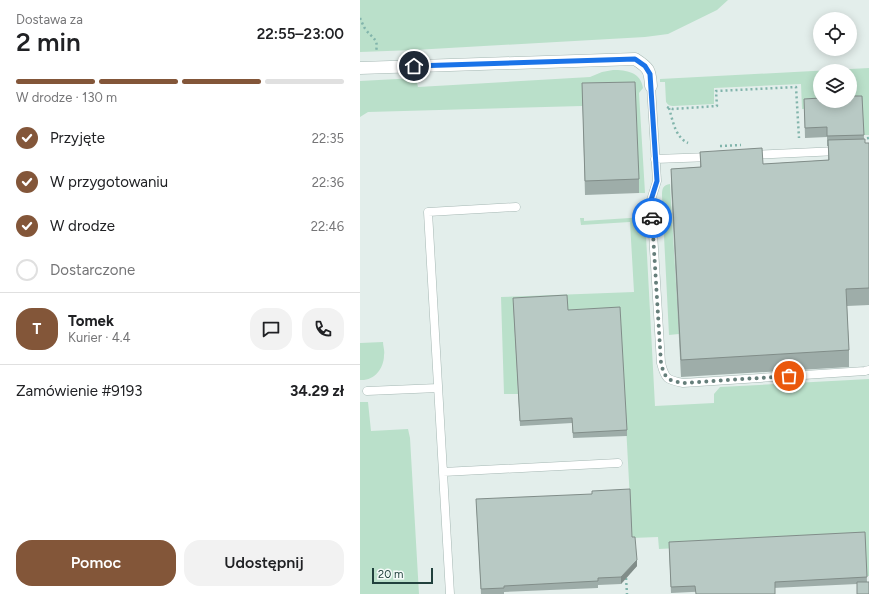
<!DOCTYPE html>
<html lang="pl">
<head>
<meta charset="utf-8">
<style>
	:root { --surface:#fff; --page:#f2f2f2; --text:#202124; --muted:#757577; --line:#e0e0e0; --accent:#835639 }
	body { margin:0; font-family:Figtree,sans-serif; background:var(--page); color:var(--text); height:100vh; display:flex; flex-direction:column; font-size:15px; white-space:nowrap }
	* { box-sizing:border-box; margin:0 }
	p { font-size:13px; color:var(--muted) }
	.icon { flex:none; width:22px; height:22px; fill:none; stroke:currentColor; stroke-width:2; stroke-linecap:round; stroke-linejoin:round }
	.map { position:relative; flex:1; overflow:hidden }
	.drawer { display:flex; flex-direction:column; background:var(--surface); width:360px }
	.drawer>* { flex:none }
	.fabs { position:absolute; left:453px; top:12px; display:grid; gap:8px }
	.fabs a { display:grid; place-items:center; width:44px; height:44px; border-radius:50%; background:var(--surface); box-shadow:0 2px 10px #0003; font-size:20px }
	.scale { position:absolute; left:12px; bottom:10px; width:61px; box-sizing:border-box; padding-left:4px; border:2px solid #21413d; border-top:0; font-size:11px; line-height:14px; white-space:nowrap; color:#21413d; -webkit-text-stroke:3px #f4faf8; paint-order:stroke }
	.pin { position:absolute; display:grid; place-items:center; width:34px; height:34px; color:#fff; margin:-17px; border:2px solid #fff; border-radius:50%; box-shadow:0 1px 4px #0007 }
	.courier { position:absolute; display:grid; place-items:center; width:40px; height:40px; margin:-20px; border:3px solid #1a73e8; border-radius:50%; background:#fff; color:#222; box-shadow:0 1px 5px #0007 }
	.summary em { font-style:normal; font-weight:600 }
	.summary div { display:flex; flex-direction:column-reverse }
	.summary { display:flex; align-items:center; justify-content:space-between; height:68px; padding:0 16px }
	h1 { font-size:26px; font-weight:600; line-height:30px }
	.bar { display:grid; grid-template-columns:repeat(4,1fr); gap:6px 4px; align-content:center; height:48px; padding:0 16px }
	.bar i { height:5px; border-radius:3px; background:var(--line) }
	.bar .active { background:var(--accent) }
	.bar p { grid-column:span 4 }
	.line { display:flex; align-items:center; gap:10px; padding:0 16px; border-top:1px solid var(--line) }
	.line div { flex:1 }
	.round { display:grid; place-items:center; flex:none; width:42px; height:42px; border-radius:16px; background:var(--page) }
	ol { padding:0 16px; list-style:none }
	li { display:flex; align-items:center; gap:12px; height:44px }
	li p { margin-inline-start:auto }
	li .icon { padding:4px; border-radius:50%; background:var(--accent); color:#fff; stroke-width:4 }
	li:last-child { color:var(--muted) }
	li i { width:22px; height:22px; border:2px solid var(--line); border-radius:50% }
	.primary-button { display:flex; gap:8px; margin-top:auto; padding:8px 16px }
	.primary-button a { flex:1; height:46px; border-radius:16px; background:var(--accent); color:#fff; font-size:16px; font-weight:600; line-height:46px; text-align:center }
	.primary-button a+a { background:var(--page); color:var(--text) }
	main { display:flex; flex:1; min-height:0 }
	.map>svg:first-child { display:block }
</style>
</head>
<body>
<main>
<section class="drawer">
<div class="summary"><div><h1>2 min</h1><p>Dostawa za</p></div><em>22:55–23:00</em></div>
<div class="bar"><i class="active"></i><i class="active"></i><i class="active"></i><i></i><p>W drodze · 130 m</p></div>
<ol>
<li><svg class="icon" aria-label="check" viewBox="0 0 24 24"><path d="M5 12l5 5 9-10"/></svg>Przyjęte<p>22:35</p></li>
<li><svg class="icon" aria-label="check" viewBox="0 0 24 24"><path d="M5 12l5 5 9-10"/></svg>W przygotowaniu<p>22:36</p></li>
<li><svg class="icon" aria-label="check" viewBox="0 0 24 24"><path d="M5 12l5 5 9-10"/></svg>W drodze<p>22:46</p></li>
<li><i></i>Dostarczone</li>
</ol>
<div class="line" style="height:72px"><b class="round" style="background:var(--accent);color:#fff">T</b><div><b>Tomek</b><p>Kurier · 4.4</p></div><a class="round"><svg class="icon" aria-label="chat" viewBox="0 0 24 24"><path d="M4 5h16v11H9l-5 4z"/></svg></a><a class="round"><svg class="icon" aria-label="phone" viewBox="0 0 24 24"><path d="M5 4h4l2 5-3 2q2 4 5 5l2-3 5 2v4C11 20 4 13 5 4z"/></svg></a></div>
<div class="line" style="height:52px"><div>Zamówienie #9193</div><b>34.29 zł</b></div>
<div class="primary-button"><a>Pomoc</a><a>Udostępnij</a></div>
</section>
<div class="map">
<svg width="509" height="594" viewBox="0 0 509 594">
	<rect width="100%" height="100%" fill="#e3eeeb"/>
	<path fill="#bae0ca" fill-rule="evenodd" d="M0 0H368L357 10 308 34 285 37 54 50 0 52Z
		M509 68V135H504L502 106 442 109 441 84 354 88V104L313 106C310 106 308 105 306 102L305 82H300V79ZM460 71H490V101H460Z
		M253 70C266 70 281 72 283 88L279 93 285 193H279L275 96 222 106 8 112 0 117V81L56 78 58 87 230 77 242 72Z
		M310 184 319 334 309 335 302 196C302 188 303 185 310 184Z
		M285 217 295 406 354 403V394L360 387 509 379V576H507L505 538 299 549 298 537 272 538 260 312 208 315 153 303 158 394H144L141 297 274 292 270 222 221 225 220 218H224V221Z
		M23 342C23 346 25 351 24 355 24 369 14 381 0 380V343Z
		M0 402H8L11 431 48 429 50 438 59 594H0Z"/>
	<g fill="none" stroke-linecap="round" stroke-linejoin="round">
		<g stroke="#a5b7b3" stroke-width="9">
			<path id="service" d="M291 86 297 181 291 200 301 363C305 379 307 380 323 383L505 371 509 370
				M392 155 478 151
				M295 159 351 157
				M7 391 78 388
				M83 472 258 463
				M90 594 68 212 156 207"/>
		</g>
		<g stroke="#a5b7b3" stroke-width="13">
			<path id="minor" d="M0 68 275 59C289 68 290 70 291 86"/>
		</g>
		<path stroke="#81b4ab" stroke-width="2.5" stroke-dasharray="2 3" stroke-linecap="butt" d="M0 18C2 22 3 26 6 30 12 38 19 39 16 51
			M307 107 309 108 313 109 357 106 356 91 436 87 439 138
			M309 108C313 121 315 137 328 143
			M502 139 509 138
			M360 146 381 145
			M266 578 267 594"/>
		<use href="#service" stroke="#fff" stroke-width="8"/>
		<use href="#minor" stroke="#fff" stroke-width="12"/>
	</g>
	<path fill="#9eada9" d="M222 83 279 179V193L225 195Z
		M502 96 504 139 505 143H509V305L487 306 489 350V367L321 377 311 186V169L340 167V152L403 164 468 160V146H467V137L445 138 444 99Z
		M153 303 208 310 267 430V436L213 438 212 423 160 426Z
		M116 499 272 537 277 566 261 584 238 585V588L144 592V594H121Z
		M505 532 507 582 497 584 311 593 309 548Z"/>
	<path fill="#818d89" d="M277 560V566L261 584V577Z"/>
	<path fill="#b8c9c4" stroke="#818d89" d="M275 82 279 179 225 181 222 83Z
		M490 96H502L504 135 467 136V127L445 128 444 99 460 98V101H490Z
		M505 139V143H509V288L486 289 489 350 321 360 311 169 341 167 340 152 402 148 403 164 469 160 468 140Z
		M207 295 208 310 260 307 267 430 213 433 212 418 160 421 153 298Z
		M270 489 272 537H275L277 560 261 577 238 578V581L144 586V588L121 589 116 499 232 494V491Z
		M505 532 507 577 415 582V594H336L335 586 311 587 309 542Z
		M497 582H509V594H497Z"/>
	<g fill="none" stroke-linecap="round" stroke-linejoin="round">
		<path stroke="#657e7a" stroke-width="4" stroke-dasharray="0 7.2" d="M292 218 301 363C305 379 307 380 323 383L429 376"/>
		<path stroke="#1a73e8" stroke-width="5" d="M54 66 275 59 285 66 290 74 297 181 291 200 292 218"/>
	</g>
</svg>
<div class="fabs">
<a><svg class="icon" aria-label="locate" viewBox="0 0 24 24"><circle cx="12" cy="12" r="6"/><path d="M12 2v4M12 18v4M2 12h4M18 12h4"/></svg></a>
<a><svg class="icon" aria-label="layers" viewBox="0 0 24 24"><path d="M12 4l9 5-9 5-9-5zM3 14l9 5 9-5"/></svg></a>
</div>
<div class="scale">20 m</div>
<div class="pin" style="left:429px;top:376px;background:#ea580c"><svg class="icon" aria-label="bag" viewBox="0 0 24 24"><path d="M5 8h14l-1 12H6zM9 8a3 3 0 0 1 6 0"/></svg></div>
<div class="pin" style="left:54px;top:66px;background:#1f2937"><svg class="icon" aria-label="home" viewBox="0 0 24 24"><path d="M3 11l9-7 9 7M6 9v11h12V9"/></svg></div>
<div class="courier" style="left:292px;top:218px"><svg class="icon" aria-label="car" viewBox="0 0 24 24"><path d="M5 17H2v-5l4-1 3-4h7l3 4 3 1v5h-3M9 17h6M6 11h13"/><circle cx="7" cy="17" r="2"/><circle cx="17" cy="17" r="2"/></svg></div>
</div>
</main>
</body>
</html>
